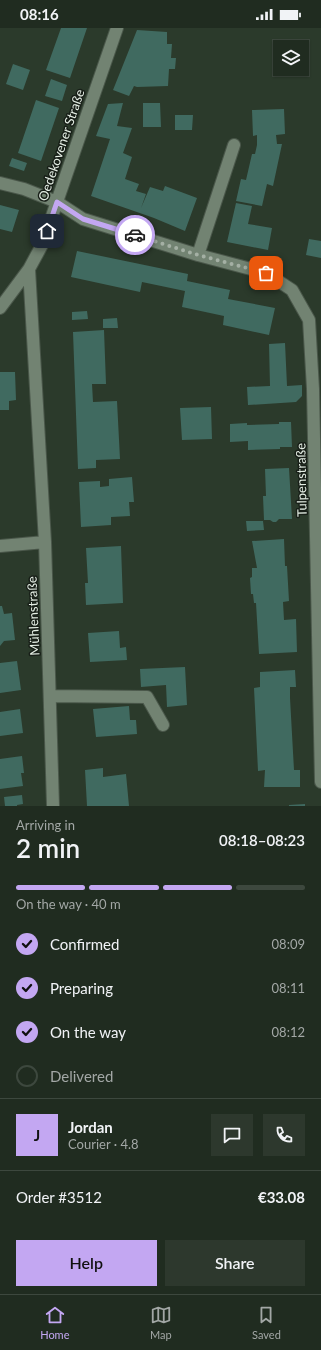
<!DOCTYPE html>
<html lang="en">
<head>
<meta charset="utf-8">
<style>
	:root { --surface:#202c20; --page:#2d382d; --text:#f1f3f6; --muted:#a2a7a5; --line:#3d483e; --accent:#c3a7f2 }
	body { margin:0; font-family:Lato,sans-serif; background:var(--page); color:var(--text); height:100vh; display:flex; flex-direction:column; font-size:15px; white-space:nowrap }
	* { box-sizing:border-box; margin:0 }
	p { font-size:13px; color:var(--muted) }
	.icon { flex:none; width:22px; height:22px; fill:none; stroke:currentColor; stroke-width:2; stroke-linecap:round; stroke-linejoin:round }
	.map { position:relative; height:778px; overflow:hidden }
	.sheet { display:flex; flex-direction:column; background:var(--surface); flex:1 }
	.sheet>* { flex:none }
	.buttons { position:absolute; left:273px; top:12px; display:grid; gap:8px }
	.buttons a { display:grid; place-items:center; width:36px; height:36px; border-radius:0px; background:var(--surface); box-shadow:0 1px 3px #0004,0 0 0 1px var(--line); font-size:20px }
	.pin { position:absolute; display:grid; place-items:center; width:34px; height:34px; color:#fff; margin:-17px; border-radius:8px; box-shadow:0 2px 6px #0006 }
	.courier { position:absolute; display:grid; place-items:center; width:40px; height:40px; margin:-20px; border:3px solid #c3a7f2; border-radius:50%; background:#fff; color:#222; box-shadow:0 1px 5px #0007 }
	.overview em { font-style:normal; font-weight:600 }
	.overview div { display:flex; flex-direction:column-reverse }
	.overview { display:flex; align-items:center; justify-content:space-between; height:68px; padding:0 16px }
	h1 { font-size:26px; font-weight:600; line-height:30px }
	.bar { display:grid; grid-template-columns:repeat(4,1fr); gap:6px 4px; align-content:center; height:48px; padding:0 16px }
	.bar i { height:5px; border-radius:3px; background:var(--line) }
	.bar .active { background:var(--accent) }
	.bar p { grid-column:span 4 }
	.line { display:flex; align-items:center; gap:10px; padding:0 16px; border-top:1px solid var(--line) }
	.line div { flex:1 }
	.round { display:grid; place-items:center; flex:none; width:42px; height:42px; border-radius:0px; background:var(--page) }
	ol { padding:0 16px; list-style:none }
	li { display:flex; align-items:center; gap:12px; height:44px }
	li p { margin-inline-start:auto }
	li .icon { padding:4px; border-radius:50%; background:var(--accent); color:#111; stroke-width:4 }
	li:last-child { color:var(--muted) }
	li i { width:22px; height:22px; border:2px solid var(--line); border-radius:50% }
	.cta { display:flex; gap:8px; margin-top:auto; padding:8px 16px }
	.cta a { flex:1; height:46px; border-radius:0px; background:var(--accent); color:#111; font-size:16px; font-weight:600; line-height:46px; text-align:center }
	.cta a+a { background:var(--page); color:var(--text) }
	.status { display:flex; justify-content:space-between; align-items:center; height:28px; padding:0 20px; background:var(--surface); direction:ltr }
	.status svg { height:11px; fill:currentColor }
	.menu { display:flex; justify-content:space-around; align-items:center; height:56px; border-top:1px solid var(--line); background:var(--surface); font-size:11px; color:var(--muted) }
	.menu a { display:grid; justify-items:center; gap:2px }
	.menu .active { color:var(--accent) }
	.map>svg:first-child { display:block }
</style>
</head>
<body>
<div class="status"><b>08:16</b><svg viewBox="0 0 49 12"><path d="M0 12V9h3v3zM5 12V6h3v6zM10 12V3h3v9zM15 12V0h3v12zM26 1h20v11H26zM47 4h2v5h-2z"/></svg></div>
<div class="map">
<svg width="321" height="778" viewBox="0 0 321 778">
	<rect width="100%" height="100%" fill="#2b3a2b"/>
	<path fill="#406a60" d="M61 0H87L70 50 46 42Z
		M137 2 167 4V16H172L171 30H176L175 41H169L168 58 137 59 134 58 129 68 113 62Z
		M13 36 30 42 23 62 6 56Z
		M51 51 67 57 62 73 45 68Z
		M36 72 59 80 41 133 18 125Z
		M123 75 117 98 132 100 123 125 132 129 125 151 139 156 136 163 146 166 141 180 150 159 163 163 165 158 197 170 185 203 154 190 91 168 110 111 96 108 108 76Z
		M143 75H160L161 99H143Z
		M284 81 285 106 276 107 277 116H282L273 158 267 156 262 178 236 173 241 151 246 152 252 126H255L257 117V107L253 108 252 82Z
		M175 87H193L192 102H175Z
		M12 130 27 135 24 143 9 138Z
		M236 175 252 178 248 196 272 200 268 222 227 214Z
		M0 177 19 182 12 204 0 201Z
		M309 211 321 213V230L306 227Z
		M77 223 188 246 187 253 230 262 228 271 275 280 269 307 223 297 224 288 182 279 185 263 142 254 140 264 71 249Z
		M87 283 88 291 72 292V284Z
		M117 290 118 300H103V291Z
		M104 302 106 356H92L93 374 117 373 120 431 96 432V440L78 441 73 304Z
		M285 315 287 358 302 357V368L296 374 248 377 247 359 270 358 269 316Z
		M0 344H15L16 372 9 373V382H0Z
		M211 379 212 411 182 412 180 380Z
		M279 394H291L292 419H280V421L248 422V413L230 414V396L247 395V397L279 396Z
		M289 440 292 491H279L276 494H273L270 492H264L263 468H266L265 441Z
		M132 449 134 474H129L130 488 111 489V497L81 499 79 454 100 453V459L109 458V451Z
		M246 493H263L264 502 247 503Z
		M284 511 285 538H287L289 573 283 574 284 592 296 591 297 624 259 626 256 575H254L253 566H251L250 550 252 549V540H257L252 513Z
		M121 518 123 575 86 577 85 555H88L86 520Z
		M0 578H2L4 586 12 585 15 612 4 613 0 618Z
		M119 603 120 620 126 619 127 632 90 634 88 605Z
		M17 633 21 662 0 665V635Z
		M185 639 187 677 167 679 166 657 141 659 140 641Z
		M295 642 296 659H290V670L294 742H300V759H264L265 742 258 743 254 660 260 659V644Z
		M129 678 130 692H136L137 706 96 709 93 681Z
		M20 681 23 705 0 708V684Z
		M22 728 24 745H21L23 758 0 761V731Z
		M103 740V749L126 746 129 778H87L85 742Z
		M22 767 23 776 17 777V778H5L4 769Z
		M305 776V778H289V777Z"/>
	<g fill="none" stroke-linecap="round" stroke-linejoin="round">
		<g stroke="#4a574a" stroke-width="14">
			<path id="minor" d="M0 155 24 161 57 174 83 191 198 227 266 245 292 262 309 292 313 361 321 754
				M198 227 234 117
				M29 241 45 514 53 778
				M0 280 29 241 42 217 117 0
				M0 518 45 514
				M50 668 147 669 163 697"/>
		</g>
		<use href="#minor" stroke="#728372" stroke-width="12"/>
	</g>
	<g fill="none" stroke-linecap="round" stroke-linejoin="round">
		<path stroke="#a4b0a4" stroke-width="4" stroke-dasharray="0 7.2" d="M135 207 198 227 266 245"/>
		<path stroke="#c3a7f2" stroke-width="5" d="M47 203 57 174 83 191 135 207"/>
	</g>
	<g text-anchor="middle" stroke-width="3" stroke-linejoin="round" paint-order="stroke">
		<g font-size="13" fill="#e5efe5" stroke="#181f18">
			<text transform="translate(61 117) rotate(-71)" y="5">Oedekovener Straße</text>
			<text transform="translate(301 452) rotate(-91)" y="5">Tulpenstraße</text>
			<text transform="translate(33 588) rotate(-92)" y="5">Mühlenstraße</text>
		</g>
	</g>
</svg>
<div class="buttons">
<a><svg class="icon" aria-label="layers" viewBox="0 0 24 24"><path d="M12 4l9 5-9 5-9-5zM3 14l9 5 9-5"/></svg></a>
</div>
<div class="pin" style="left:266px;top:245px;background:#ea580c"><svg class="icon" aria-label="bag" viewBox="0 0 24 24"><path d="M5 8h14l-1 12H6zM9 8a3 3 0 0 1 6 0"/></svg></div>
<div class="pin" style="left:47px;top:203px;background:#1f2937"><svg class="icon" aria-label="home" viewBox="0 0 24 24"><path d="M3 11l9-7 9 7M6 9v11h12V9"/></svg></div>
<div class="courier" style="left:135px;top:207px"><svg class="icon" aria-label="car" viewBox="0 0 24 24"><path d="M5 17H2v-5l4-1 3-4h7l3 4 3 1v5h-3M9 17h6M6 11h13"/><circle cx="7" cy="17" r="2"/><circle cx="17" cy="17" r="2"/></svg></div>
</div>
<section class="sheet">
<div class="overview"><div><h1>2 min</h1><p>Arriving in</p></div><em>08:18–08:23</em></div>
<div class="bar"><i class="active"></i><i class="active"></i><i class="active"></i><i></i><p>On the way · 40 m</p></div>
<ol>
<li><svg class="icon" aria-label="check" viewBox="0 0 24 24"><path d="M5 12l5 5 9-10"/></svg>Confirmed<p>08:09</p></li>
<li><svg class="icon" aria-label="check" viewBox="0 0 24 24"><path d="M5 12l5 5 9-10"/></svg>Preparing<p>08:11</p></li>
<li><svg class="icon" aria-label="check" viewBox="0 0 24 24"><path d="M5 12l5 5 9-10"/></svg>On the way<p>08:12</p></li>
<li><i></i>Delivered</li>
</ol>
<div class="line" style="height:72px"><b class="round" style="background:var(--accent);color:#111">J</b><div><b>Jordan</b><p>Courier · 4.8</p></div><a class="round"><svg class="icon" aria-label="chat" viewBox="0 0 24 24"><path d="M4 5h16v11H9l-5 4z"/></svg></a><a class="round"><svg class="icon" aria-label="phone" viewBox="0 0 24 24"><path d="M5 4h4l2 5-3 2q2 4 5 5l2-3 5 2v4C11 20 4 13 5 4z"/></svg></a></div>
<div class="line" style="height:52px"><div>Order #3512</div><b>€33.08</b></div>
<div class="cta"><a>Help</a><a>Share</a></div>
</section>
<nav class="menu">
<a class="active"><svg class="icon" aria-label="home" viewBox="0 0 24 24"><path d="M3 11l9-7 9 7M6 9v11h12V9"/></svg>Home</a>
<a><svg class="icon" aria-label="map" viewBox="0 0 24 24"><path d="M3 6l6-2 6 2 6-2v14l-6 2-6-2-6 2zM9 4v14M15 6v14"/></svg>Map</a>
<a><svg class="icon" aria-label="saved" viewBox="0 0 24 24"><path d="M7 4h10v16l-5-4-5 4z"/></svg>Saved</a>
</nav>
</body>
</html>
